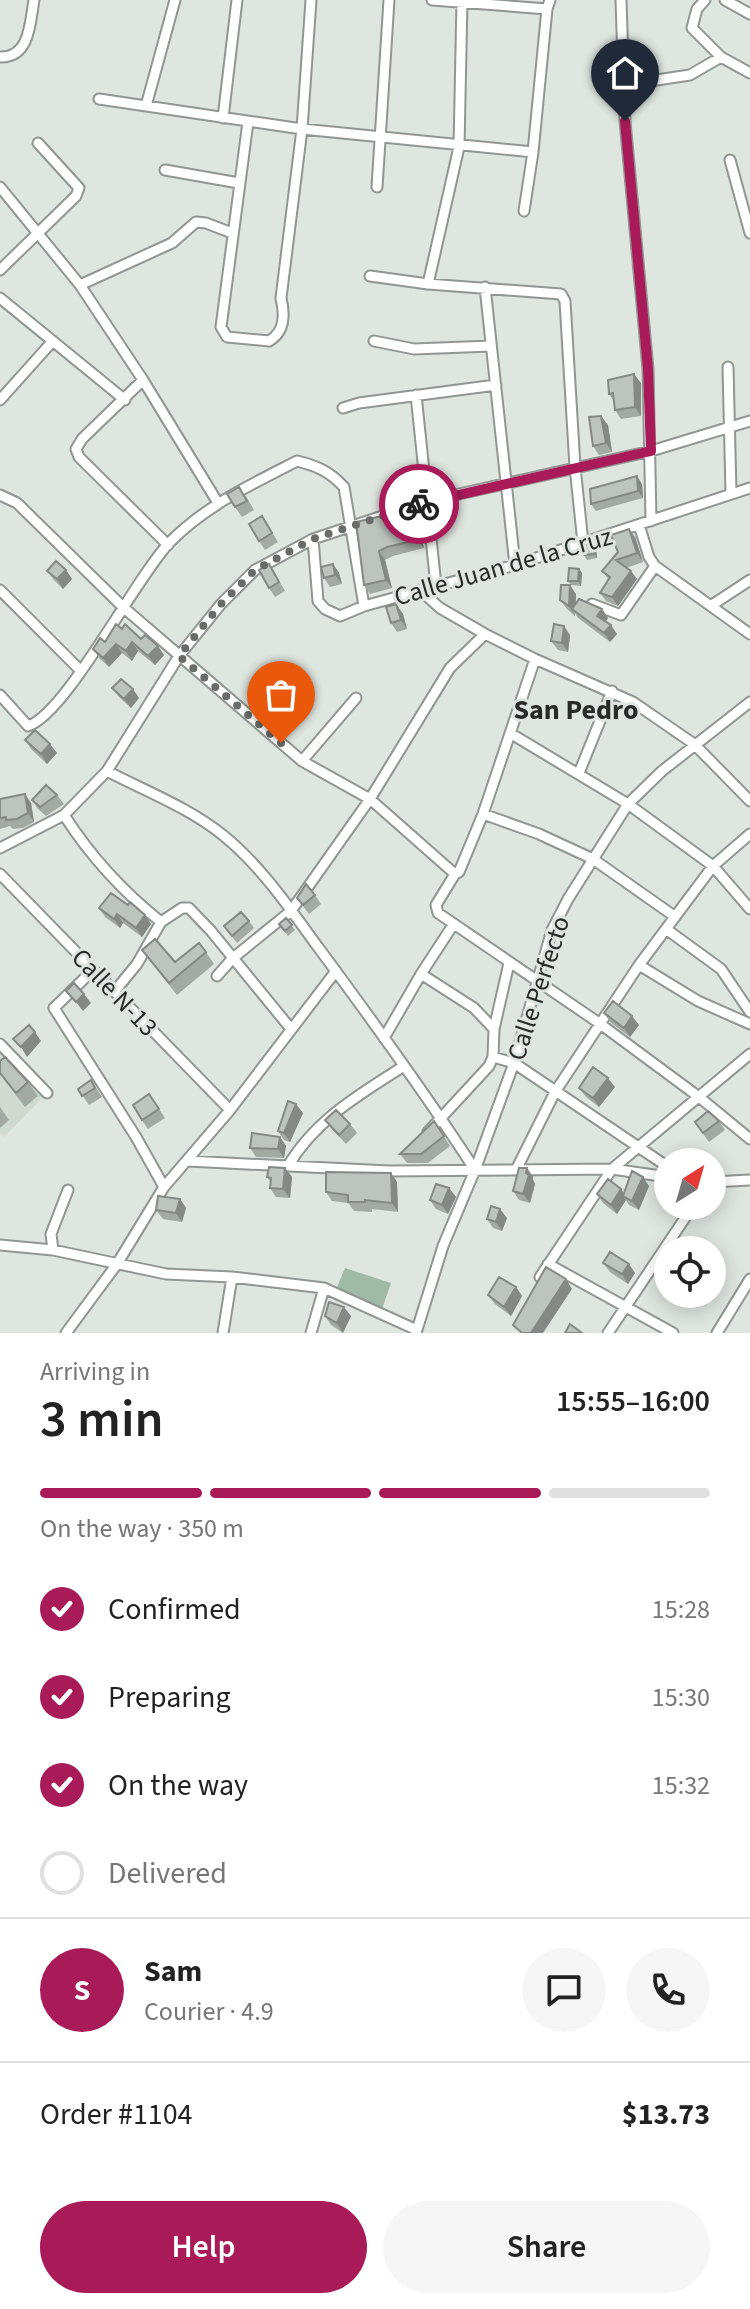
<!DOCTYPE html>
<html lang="en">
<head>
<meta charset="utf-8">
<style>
	:root { --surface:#fff; --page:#f6f6f6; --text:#222; --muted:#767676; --line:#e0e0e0; --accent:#a91a58 }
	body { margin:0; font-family:"Source Sans 3",sans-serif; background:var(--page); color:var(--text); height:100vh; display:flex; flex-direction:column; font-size:30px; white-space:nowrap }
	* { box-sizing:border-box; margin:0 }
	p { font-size:26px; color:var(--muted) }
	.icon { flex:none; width:44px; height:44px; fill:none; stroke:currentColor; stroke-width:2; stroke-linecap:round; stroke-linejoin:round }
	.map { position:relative; height:1333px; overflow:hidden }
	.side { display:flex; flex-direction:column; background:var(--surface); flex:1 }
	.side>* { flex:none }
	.needle { width:52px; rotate:37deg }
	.controls { position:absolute; left:654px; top:1148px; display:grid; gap:16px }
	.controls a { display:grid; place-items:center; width:72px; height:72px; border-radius:50%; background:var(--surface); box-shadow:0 4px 20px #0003; font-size:40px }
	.pin { position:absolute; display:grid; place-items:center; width:68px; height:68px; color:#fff; margin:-82px -34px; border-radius:50% 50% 50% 0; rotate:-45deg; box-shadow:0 0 8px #0007 }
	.pin .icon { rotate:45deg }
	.courier { position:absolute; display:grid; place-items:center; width:80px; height:80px; margin:-40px; border:6px solid #a91a58; border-radius:50%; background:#fff; color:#222; box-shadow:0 2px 10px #0007 }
	.summary em { font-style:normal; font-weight:600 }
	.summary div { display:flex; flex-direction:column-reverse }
	.summary { display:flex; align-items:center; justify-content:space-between; height:136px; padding:0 40px }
	h1 { font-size:52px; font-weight:600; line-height:60px }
	.bar { display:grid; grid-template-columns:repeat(4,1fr); gap:12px 8px; align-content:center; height:96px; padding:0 40px }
	.bar i { height:10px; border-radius:6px; background:var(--line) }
	.bar .selected { background:var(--accent) }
	.bar p { grid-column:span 4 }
	.line { display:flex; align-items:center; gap:20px; padding:0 40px; border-top:2px solid var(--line) }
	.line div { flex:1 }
	.round { display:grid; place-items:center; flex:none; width:84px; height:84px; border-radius:42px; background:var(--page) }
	ol { padding:0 40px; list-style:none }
	li { display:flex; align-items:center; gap:24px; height:88px }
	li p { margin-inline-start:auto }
	li .icon { padding:8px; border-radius:50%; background:var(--accent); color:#fff; stroke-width:4 }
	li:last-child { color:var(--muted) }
	li i { width:44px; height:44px; border:4px solid var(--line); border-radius:50% }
	.cta { display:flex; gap:16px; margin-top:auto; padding:16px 40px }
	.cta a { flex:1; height:92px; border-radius:48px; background:var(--accent); color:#fff; font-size:32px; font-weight:600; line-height:92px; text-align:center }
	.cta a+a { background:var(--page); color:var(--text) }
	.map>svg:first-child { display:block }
</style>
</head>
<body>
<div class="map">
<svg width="750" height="1333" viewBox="0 0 750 1333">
	<rect width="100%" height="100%" fill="#dfe6e0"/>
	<path fill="#cfdbd1" d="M0 1044 47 1093 4 1137 0 1133Z"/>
	<path fill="#a1baa6" d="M345 1268 391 1283 382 1309 335 1292Z"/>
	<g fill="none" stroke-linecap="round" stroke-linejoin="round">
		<g stroke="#909691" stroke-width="13">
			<path id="street" d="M432 0 547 9
				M621 0 625 121 648 369 651 521
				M705 0 697 9 692 28 721 57 750 73
				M725 0 750 14
				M0 57C30 58 30 23 34 0
				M623 85 690 75 721 57
				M99 99 302 129 533 152
				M146 106 175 0
				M223 118 237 0
				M248 122 221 327 227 337 269 341C285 332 285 315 281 298L302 129 311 0
				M730 160 750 233
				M165 170 239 183
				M0 187 80 285 143 380 218 503
				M377 187 389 0
				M524 211 533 152 547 9 550 0
				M0 270 76 196 79 188 38 143
				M370 276 428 284 561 294 565 301 575 467 583 543
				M428 284 459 147 462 0
				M80 285 172 243 196 222 206 223 232 233
				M485 287 515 565
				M0 298 125 400
				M374 341 414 349 491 346
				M728 367 731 493
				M143 380 82 439 76 449 79 457 168 545
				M416 395 436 586
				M0 400 51 343
				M343 408 359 403 496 385
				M0 495 17 503 123 607 302 761 370 799 455 874 459 872 483 814 535 659
				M639 525 649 557 655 566 750 634
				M313 539 318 601 325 609 340 616 364 606 515 565 750 488
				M0 590 81 671
				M420 590 440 608 485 634 535 659 633 702 694 744 750 801
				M592 604 621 615 655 566
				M712 605 750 580
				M0 695 28 726C66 714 135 579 169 543 205 506 252 484 297 461 318 466 330 472 344 487L364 606
				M510 733 628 804 713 866 750 909
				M302 761 356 698
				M107 771C145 791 190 808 224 836 261 866 290 909 318 947 372 1020 426 1094 475 1170
				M579 773 612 691
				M483 814 539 834 593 859 674 916
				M64 815C91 857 122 891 161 922
				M0 848 64 815 107 771 179 656 221 604 255 570 313 539 428 501 651 451 750 421
				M0 874 230 1110
				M455 874 436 905 438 913 599 1023 699 1097 750 1139
				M666 929 721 969 750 1012
				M639 965 698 1001 750 1024
				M93 970 54 1008 136 1137 164 1187
				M421 974 453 925
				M217 976 233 958 291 911 370 799 450 668 485 634
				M114 992 137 964 161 922 182 908H189L211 931 291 1029
				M384 1038 421 974 474 1008 494 1029
				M0 1044 47 1093
				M493 1057 514 1063 668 1167
				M428 1132 489 1066 493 1057 494 1029 509 963
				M188 1161 389 1171 612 1169 668 1177
				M288 1166C315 1120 360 1094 404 1066
				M516 1170 555 1092 639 965 713 866 750 834
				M712 1182 750 1180
				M0 1245 53 1250 166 1274 232 1277 324 1288 417 1330
				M53 1250 51 1234 68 1190
				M548 1264 673 1333
				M540 1277 612 1169 750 1054
				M66 1333 117 1264 164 1187 230 1110 336 971
				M223 1333 232 1277
				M311 1333 324 1288
				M416 1333 443 1246 475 1170 514 1063 552 930 568 899 628 804 662 771 750 702
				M608 1333 693 1206
				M717 1333 750 1279"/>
		</g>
		<use href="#street" stroke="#fff" stroke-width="9"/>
	</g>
	<path fill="#a3a9a3" d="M641 383V416L621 419 615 410 614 401 609 394Z
		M608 425 612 452 599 455 593 446Z
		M642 484 643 498 596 511 591 504Z
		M246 496 254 510 242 517 235 507Z
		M395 513 401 521 403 530 414 527 421 536 424 548 393 556 385 560 392 588 370 594 364 585Z
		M262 516 278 542 265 550 259 541Z
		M635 537 643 562 626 568 637 579 618 606 606 601 600 593 609 580 602 571Z
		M596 548 597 558 587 560 584 555Z
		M333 564 339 573 342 584 330 587 324 578Z
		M579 569 582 573 581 586 571 585 568 581Z
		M66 570 72 579 63 589 54 580 47 571Z
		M275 574 285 591 275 597 269 588Z
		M576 594V604L602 609 608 618 606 621 617 634 610 642 578 618 575 613V616L567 609 560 600Z
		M396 604 403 614 407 629 397 632 391 623Z
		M570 635 568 652 558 650 551 641Z
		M141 639 164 655 155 665 138 651 132 661 122 653 109 667 99 658 93 649 105 642Z
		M112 688 139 698 131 708 119 697Z
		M25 740 57 753 47 764 31 749Z
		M57 795 64 804 46 816 38 809 32 800Z
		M0 799 31 803 34 822 23 828 13 829 10 826 0 829Z
		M315 895 321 904 309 914 297 898Z
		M128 905 145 915 151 924 142 937 123 923 120 928 105 917 99 908Z
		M286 918 295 930 288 936 279 924Z
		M249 921 254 928 237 943 224 926Z
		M142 950 175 962 206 952 214 964 177 995Z
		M604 1013 639 1025 630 1037 610 1022Z
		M0 1061 28 1082 38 1096 25 1107 0 1074Z
		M91 1080 102 1097 89 1105 78 1089Z
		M615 1087 599 1107 586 1097 579 1088Z
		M149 1094 165 1118 148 1129 142 1120Z
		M0 1107 9 1120 0 1128Z
		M303 1113 290 1142 284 1140 278 1131Z
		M325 1120 350 1124 357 1133 346 1144 332 1129Z
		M434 1121 450 1146 428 1163H407L400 1154Z
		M719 1121 725 1130 709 1142 695 1122Z
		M280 1137 286 1146 284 1158 256 1157 250 1148Z
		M285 1168 292 1177 290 1198 276 1197 270 1188 271 1182 267 1177Z
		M527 1168 533 1177V1180L535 1184 530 1203 519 1200 513 1191Z
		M391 1173 397 1182 398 1212 372 1209V1212L354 1211 348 1203 332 1201 326 1192Z
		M649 1186 639 1210 629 1205 626 1200 617 1214 603 1203 597 1194 621 1189 624 1193Z
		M449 1188 456 1197 448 1214 436 1209 430 1200Z
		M180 1199 186 1208 182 1222 163 1219 156 1210Z
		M507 1218 502 1231 493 1228 487 1219Z
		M603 1263 635 1273 628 1284 610 1272Z
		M516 1287 522 1296 511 1316 495 1304 488 1295Z
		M325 1316H351L343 1333 331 1325Z"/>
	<path fill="#848985" d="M634 374 641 383V416L635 407Z
		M601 416 608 425 612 452 606 443Z
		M637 476 642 484 643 498 638 491Z
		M395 513 401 521 405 540 399 531Z
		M414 527 421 536 424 548 417 540Z
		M629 529 635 537 643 562 637 553Z
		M592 544 596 548 597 558 594 554Z
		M379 551 385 560 392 588 386 580Z
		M333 564 339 573 342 584 335 575Z
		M579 569 582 573 581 586 578 581Z
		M66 570 72 579 63 589 57 579Z
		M631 571 637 579 618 606 612 597Z
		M570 585 576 594 575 611 572 609 575 616 569 606Z
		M396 604 403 614 407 629 401 620Z
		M602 609 608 618 603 625 597 616Z
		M611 625 617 634 610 642 604 633Z
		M564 626 570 635 568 652 562 643Z
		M132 642 138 651 132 661 126 651Z
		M116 644 122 653 109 667 103 658Z
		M158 646 164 655 155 665 148 656Z
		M133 689 139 698 131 708 124 699Z
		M50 744 57 753 47 764 41 754Z
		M25 794 31 803 34 822 28 813Z
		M117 914 123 923 120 928 114 919Z
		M145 915 151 924 142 937 136 928Z
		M84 994 91 1003 83 1011 76 1002Z
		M632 1016 639 1025 630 1037 624 1028Z
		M35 1032 41 1041 27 1057 21 1047Z
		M608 1078 615 1087 599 1107 593 1098Z
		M296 1104 303 1113 290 1142 284 1133Z
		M280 1137 286 1146 284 1158 278 1149Z
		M285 1168 292 1177 290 1198 283 1189Z
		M527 1168 533 1177V1180L535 1184 530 1203 523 1194Z
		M391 1173 397 1182 398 1212 392 1203Z
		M643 1177 649 1186 639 1210 632 1201Z
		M449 1188 456 1197 448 1214 442 1205Z
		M621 1189 626 1198 623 1196 626 1200 617 1214 611 1205Z
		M180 1199 186 1208 182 1222 176 1213Z
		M500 1209 507 1218 502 1231 496 1222Z
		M629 1264 635 1273 628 1284 622 1274Z
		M566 1279 572 1289 543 1333H531Z
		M516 1287 522 1296 511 1316 504 1307Z
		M344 1307 351 1316 343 1333 337 1323Z"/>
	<path fill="#bdc4be" stroke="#848985" stroke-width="2" d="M634 374 635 407 615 410 613 393 609 394 608 380Z
		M601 416 606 443 593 446 589 417Z
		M637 476 638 491 591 504 590 489Z
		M239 487 247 501 235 507 227 494Z
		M395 513 399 531 414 527 417 540 387 547 379 551 386 580 364 585 356 522Z
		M262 516 272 533 259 541 249 524Z
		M629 529 637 553 616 560 631 571 612 597 600 593 610 577 602 571 618 552 611 535Z
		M592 544 594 554 584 555V545Z
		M56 561 66 570 57 579 47 571Z
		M269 564 279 582 269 588 259 570Z
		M333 564 335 575 324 578 321 567Z
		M569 568 579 569 578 581H568Z
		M561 585H570L569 606 560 600Z
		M579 599 602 609 597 616 611 625 604 633 572 609Z
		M396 604 401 620 391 623 386 607Z
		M116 624 122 629 125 624 141 639 145 635 158 646 148 656 132 642 126 651 116 644 103 658 93 649 100 638 105 642Z
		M554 624 564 626 562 643 551 641Z
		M121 679 133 689 124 699 112 688Z
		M35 730 50 744 41 754 25 740Z
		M46 785 57 795 40 807 32 800Z
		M25 794 28 813 17 819 6 820V817L0 818V799Z
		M306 884 315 895 303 905 297 898Z
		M111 893 128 905 130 902 145 915 136 928 117 914 114 919 99 908Z
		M241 912 249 921 232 936 224 926Z
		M286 918 292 925 285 931 279 924Z
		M155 939 175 962 199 943 206 952 169 983 142 950Z
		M74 983 84 994 76 1002 66 991Z
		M613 1001 632 1016 624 1028 604 1013Z
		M29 1025 35 1032 21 1047 13 1039Z
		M5 1057 28 1082 16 1093 0 1073V1061Z
		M593 1067 608 1078 593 1098 579 1088Z
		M91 1080 95 1088 82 1096 78 1089Z
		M149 1094 159 1109 142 1120 133 1105Z
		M288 1101 296 1104 284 1133 278 1131Z
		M336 1110 350 1124 339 1135 325 1120Z
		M708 1111 719 1121 703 1133 695 1122Z
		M434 1121 444 1136 421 1154H400Z
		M252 1133 280 1137 278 1149 250 1148Z
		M269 1167 285 1168 283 1189 270 1188 271 1178 267 1177Z
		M519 1168H527L526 1173 529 1175 523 1194 513 1191Z
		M632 1171 643 1177 632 1201 623 1196Z
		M326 1172 391 1173 392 1203 365 1200V1202H348V1195L326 1192Z
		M608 1179 621 1189 611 1205 597 1194Z
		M436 1184 449 1188 442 1205 430 1200Z
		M158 1196 180 1199 176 1213 156 1210Z
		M491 1206 500 1209 496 1222 487 1219Z
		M610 1252 629 1264 622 1274 603 1263Z
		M546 1267 566 1279 531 1333H522L513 1325Z
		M499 1277 516 1287 504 1307 488 1295Z
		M329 1302 344 1307 337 1323 325 1316Z
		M570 1324 582 1333H565Z"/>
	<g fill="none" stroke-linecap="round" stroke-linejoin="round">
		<path stroke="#696c69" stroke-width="8" stroke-dasharray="0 14.4" d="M281 743 179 656 221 604 255 570 313 539 419 504"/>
		<path stroke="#a91a58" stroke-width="10" d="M419 504 651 451 648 369 625 121"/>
	</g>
	<g text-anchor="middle" stroke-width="6" stroke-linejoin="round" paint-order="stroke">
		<g font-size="26" fill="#292b29" stroke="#dfe6e0">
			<text transform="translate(503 566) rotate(-16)" y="9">Calle Juan de la Cruz</text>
			<text transform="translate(538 988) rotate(-72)" y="9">Calle Perfecto</text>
			<text transform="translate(115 992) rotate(46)" y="9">Calle N-13</text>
		</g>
		<g font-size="28" font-weight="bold" fill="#292b29" stroke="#dfe6e0">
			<text x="576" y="719">San Pedro</text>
		</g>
	</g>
</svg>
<div class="controls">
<a><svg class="needle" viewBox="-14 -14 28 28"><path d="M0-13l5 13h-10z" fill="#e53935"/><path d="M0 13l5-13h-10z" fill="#767676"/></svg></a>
<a><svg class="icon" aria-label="locate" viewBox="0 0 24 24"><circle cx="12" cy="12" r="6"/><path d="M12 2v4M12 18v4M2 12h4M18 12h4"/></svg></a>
</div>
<div class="pin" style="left:281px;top:743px;background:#ea580c"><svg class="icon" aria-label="bag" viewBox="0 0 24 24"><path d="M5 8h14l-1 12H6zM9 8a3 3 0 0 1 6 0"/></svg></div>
<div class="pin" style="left:625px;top:121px;background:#1f2937"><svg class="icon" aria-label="home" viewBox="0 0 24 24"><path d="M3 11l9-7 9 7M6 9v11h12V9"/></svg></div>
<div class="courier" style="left:419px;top:504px"><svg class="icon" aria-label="bike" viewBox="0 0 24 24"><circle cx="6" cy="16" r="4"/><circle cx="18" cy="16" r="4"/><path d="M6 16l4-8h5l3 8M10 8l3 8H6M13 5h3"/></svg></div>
</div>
<section class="side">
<div class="summary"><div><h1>3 min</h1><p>Arriving in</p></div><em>15:55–16:00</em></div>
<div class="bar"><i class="selected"></i><i class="selected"></i><i class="selected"></i><i></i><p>On the way · 350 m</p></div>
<ol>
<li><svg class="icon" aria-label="check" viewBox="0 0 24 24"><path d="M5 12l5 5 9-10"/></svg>Confirmed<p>15:28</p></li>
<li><svg class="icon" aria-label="check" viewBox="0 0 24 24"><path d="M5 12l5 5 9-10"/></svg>Preparing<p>15:30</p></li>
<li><svg class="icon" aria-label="check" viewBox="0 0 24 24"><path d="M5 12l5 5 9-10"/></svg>On the way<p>15:32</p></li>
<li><i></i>Delivered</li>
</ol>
<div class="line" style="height:144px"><b class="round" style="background:var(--accent);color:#fff">S</b><div><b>Sam</b><p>Courier · 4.9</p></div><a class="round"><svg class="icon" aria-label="chat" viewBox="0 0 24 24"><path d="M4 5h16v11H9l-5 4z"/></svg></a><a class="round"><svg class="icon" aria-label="phone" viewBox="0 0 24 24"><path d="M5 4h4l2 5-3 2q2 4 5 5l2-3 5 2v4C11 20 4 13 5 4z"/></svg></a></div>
<div class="line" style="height:104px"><div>Order #1104</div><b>$13.73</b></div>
<div class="cta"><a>Help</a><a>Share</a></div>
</section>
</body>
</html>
